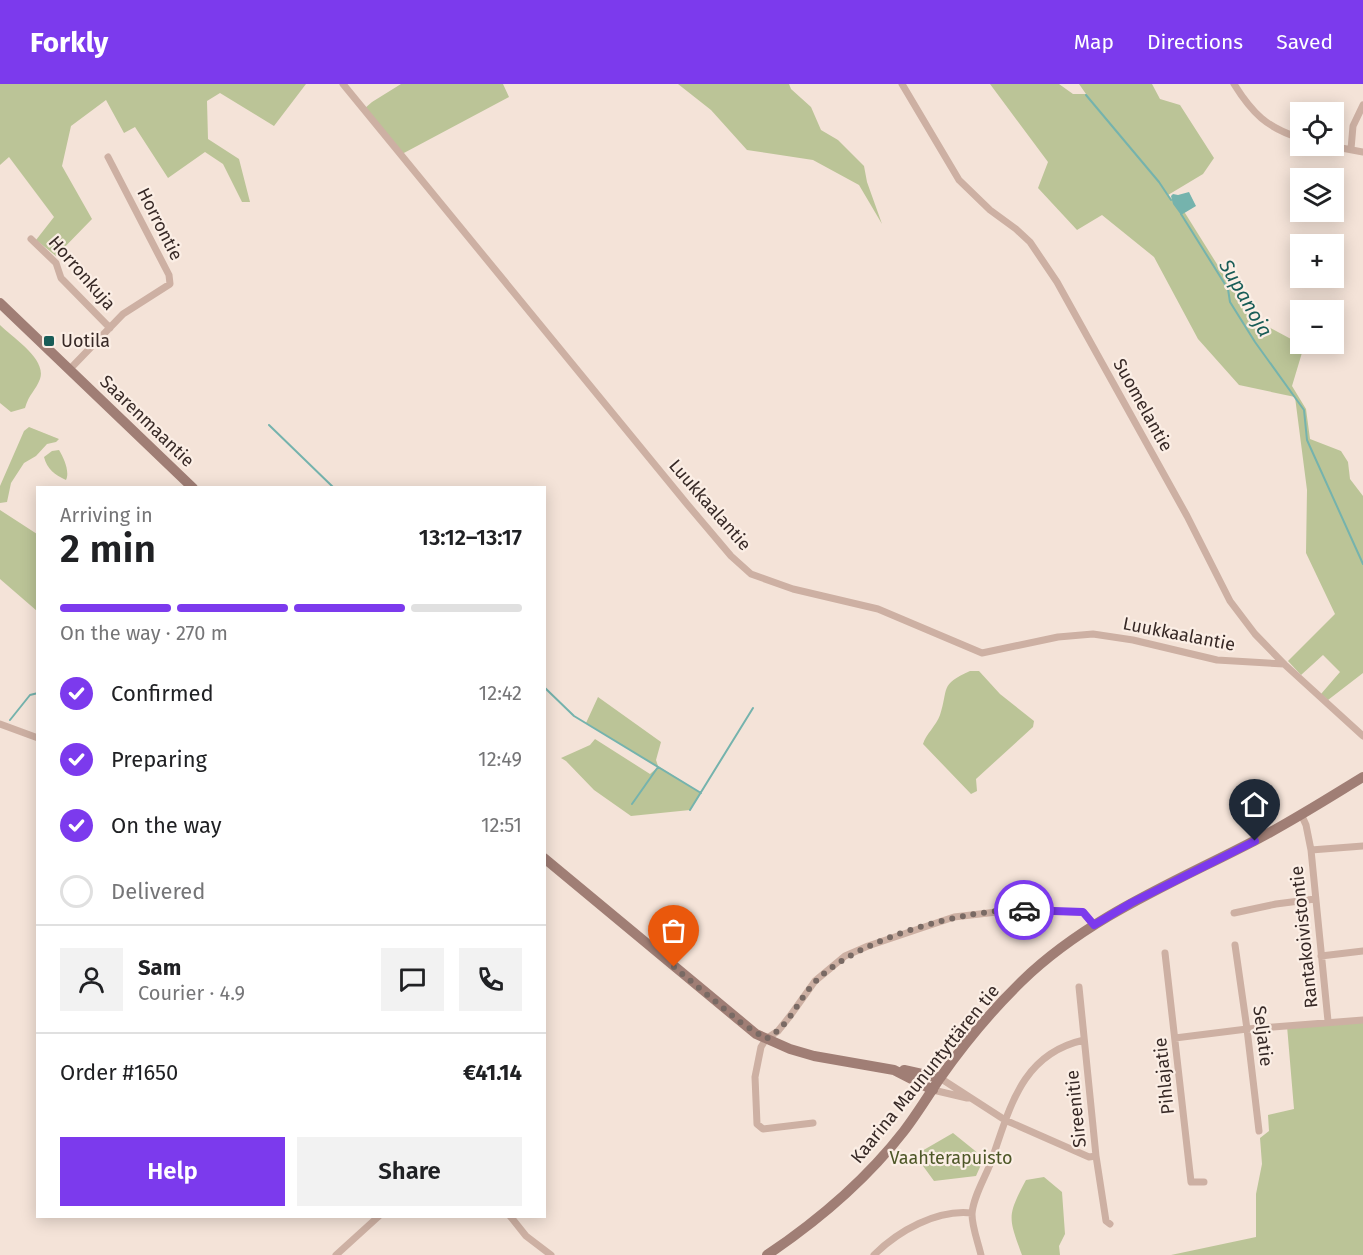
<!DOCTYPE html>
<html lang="en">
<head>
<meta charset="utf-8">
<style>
	:root { --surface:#fff; --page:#f2f2f2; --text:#202124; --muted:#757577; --line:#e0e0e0; --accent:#7c3aed }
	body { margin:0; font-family:"Fira Sans",sans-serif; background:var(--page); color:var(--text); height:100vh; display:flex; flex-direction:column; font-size:22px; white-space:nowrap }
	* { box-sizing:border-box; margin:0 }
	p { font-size:20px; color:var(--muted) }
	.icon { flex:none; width:33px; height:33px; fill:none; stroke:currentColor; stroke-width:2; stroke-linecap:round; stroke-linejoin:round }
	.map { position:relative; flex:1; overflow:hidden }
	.drawer { position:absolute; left:36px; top:402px; width:510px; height:732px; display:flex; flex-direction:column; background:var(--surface); border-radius:0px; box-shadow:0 3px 15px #0003 }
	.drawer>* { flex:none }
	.tools { position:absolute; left:1290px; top:18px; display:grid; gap:12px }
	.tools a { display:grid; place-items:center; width:54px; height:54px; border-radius:0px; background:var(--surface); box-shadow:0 3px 15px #0003; font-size:30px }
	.pin { position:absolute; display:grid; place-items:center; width:51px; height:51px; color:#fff; margin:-62px -26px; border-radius:50% 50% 50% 0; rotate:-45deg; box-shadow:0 0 6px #0007 }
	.pin .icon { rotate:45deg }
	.courier { position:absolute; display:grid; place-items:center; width:60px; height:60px; margin:-30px; border:4px solid #7c3aed; border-radius:50%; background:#fff; color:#222; box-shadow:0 2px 8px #0007 }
	.summary em { font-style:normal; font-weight:600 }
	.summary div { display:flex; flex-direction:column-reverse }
	.summary { display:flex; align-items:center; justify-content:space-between; height:102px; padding:0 24px }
	h1 { font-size:39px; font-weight:600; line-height:45px }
	.bar { display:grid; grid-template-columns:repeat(4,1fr); gap:9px 6px; align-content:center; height:72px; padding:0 24px }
	.bar i { height:8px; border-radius:4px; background:var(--line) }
	.bar .active { background:var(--accent) }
	.bar p { grid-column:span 4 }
	.line { display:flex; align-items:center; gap:15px; padding:0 24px; border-top:2px solid var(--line) }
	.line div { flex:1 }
	.round { display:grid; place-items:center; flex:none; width:63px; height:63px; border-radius:0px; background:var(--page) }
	ol { padding:0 24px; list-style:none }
	li { display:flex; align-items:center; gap:18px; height:66px }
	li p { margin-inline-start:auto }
	li .icon { padding:6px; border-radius:50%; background:var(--accent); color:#fff; stroke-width:4 }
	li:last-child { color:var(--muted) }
	li i { width:33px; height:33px; border:3px solid var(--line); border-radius:50% }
	.action { display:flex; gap:12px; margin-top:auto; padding:12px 24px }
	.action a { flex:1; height:69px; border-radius:0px; background:var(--accent); color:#fff; font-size:24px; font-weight:600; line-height:69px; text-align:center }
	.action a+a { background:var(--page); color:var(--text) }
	header { display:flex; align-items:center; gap:36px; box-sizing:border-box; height:84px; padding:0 30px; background:var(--accent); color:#fff }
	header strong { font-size:28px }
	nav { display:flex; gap:33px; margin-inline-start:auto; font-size:21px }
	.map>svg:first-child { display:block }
</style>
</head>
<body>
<header>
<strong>Forkly</strong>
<nav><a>Map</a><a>Directions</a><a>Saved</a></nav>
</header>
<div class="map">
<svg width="1363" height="1171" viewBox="0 0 1363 1171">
	<rect width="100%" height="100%" fill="#f4e3d8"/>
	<path fill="#bbc497" d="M0 0H306L274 42 220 9 207 17 208 55 239 75 250 118H242L223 80 205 68 168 94 135 43 124 49 106 16 71 42 62 82 92 135 56 172 36 156 54 133 9 73 0 81Z
		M401 0H503L509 13 402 70 364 25 372 18Z
		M678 0H789L791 5 811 23 821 46 838 56 864 82 867 98 882 140 859 101 813 76 747 66 711 26Z
		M990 0H1059L1073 10H1086L1079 0H1152L1160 15 1180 21 1214 74 1203 90 1168 111 1185 129 1250 233 1304 262 1292 302 1306 325 1310 355 1341 367 1348 378 1350 395 1363 412V589L1328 616 1321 610 1340 588 1323 571 1301 591 1288 577 1335 530 1306 469 1307 406 1295 313 1239 301 1198 255 1154 173 1102 131 1077 146 1038 104 1048 78Z
		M0 241C13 254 47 275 40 295 36 306 29 310 25 324L11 328 0 319Z
		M29 343 59 355 56 358 47 360 36 372 24 379 11 399 7 418 0 419V402L24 347Z
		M59 366C64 374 70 388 66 396 55 391 47 385 44 373L52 367Z
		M0 426 37 450V527L0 495Z
		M970 587H979L1000 610 1034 637 1033 643 976 695 977 707 971 710 923 660C926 650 936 642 940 631 949 604 939 601 970 587Z
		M598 613 661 658 656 676 658 682 701 709 690 726 631 732 594 706 566 677 561 674 590 661 595 655 650 690 658 683 586 639Z
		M1363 936V1171H1171L1256 1153V1110L1262 1080 1260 1054 1269 1047 1268 1031 1294 1025 1287 942Z
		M953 1049 984 1074 976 1092 934 1097 915 1071Z
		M1044 1093 1062 1108 1065 1150 1059 1162 1060 1171H1022C1008 1133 1007 1132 1026 1096Z"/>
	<path fill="#75b3ad" d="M1189 108 1196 122 1181 131 1173 120 1171 112 1173 110 1178 111Z"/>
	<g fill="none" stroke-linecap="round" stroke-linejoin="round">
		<path stroke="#75b3ad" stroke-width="2" d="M1086 11 1159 98 1171 116
			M1181 130 1228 205 1230 218 1255 258 1304 326 1307 356 1363 480
			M269 341 334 404
			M544 603 574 632 701 709
			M10 636 30 611 38 609
			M632 720 658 683
			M690 726 753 624"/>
		<path stroke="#cdb0a3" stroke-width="7" d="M343 0 687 420 731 472 751 490 793 505 878 525 982 569 1058 553 1093 550 1133 556 1217 576 1284 580
			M902 0 959 96 990 126 1016 145 1030 158 1057 198 1187 432 1230 517 1255 550 1284 580 1363 652
			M1234 0C1252 29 1267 44 1300 54
			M1331 62 1363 68
			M1351 65 1353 42 1363 21
			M31 155 56 179 61 194 110 244
			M69 286 123 230 170 200 169 191 108 73
			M0 640 38 654
			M1301 730 1306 741 1311 766 1328 937
			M1311 766 1363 762
			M1234 829 1276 820 1315 815
			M1235 861 1247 945 1259 1047
			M1165 869 1191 1098H1204
			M1321 872 1363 867
			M1079 903 1096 1072 1106 1137 1110 1140
			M1175 954 1247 945 1363 936
			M940 994 1005 1036 1089 1073 1096 1072
			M933 1006 967 1014
			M813 1039 763 1045 757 1040 755 993 761 963 766 955 778 947 790 932 815 897 845 872 868 862 954 833 1014 826 1083 828 1094 841
			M510 1132 526 1152 551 1171
			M336 1171 379 1132
			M874 1171C898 1147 937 1125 972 1129
			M981 1171C978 1158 972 1143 972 1130 973 1113 985 1094 991 1078 1010 1024 1021 970 1084 956"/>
		<path stroke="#a07e75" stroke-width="10" d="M0 219 193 404
			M544 774 756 950 790 965 814 972 894 986 933 1006
			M904 986 940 994
			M767 1171C819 1136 866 1096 904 1047 917 1030 928 1012 940 994 964 960 992 926 1022 897 1088 833 1173 799 1254 757 1291 738 1327 715 1363 693"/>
	</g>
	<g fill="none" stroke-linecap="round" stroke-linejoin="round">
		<path stroke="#796a64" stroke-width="6" stroke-dasharray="0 10.8" d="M674 883 740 938 766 955C790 942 798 915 816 897 856 855 967 824 1024 826"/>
		<path stroke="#7c3aed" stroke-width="8" d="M1024 826 1083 828 1094 841 1131 819 1255 757"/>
	</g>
	<rect fill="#185c57" stroke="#fbeee5" stroke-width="2" x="43" y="251" width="12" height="12" rx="3"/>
	<g text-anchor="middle" stroke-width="4.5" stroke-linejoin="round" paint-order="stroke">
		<g font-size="18" fill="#372926" stroke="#fbeee5">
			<text transform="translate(160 140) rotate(63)" y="6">Horrontie</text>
			<text transform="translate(82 189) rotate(49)" y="6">Horronkuja</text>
			<text transform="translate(1143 321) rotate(61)" y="6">Suomelantie</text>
			<text transform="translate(147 337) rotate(44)" y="6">Saarenmaantie</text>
			<text transform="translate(710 421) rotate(49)" y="6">Luukkaalantie</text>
			<text transform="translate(1179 550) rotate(11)" y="6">Luukkaalantie</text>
			<text transform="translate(1304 853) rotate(-96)" y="6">Rantakoivistontie</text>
			<text transform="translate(1263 952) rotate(83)" y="6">Seljatie</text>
			<text transform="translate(925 990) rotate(-51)" y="6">Kaarina Maununtyttären tie</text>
			<text transform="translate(1164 992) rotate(-96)" y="6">Pihlajatie</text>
			<text transform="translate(1076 1025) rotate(-96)" y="6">Sireenitie</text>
		</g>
		<g font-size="18" fill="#372926" stroke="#fbeee5" text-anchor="start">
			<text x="61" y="263">Uotila</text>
		</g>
		<g font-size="18" fill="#4d5727" stroke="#fbeee5">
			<text x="951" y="1080">Vaahterapuisto</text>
		</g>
		<g font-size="20" font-style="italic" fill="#185c57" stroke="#fbeee5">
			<text transform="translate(1246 214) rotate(60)" y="7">Supanoja</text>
		</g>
	</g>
</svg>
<div class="tools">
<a><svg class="icon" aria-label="locate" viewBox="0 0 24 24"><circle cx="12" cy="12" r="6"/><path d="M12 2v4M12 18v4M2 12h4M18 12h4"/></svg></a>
<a><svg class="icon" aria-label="layers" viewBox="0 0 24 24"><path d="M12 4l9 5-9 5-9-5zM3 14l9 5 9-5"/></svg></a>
<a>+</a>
<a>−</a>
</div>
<div class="pin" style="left:674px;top:883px;background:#ea580c"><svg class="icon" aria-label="bag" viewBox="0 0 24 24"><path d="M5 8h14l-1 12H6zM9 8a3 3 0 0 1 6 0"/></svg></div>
<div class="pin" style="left:1255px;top:757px;background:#1f2937"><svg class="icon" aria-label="home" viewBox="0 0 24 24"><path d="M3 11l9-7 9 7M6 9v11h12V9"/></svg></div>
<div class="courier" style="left:1024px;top:826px"><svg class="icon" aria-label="car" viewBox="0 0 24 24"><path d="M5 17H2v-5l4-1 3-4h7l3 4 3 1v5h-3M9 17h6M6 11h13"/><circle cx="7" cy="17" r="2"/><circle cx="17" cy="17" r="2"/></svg></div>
<section class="drawer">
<div class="summary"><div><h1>2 min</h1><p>Arriving in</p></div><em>13:12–13:17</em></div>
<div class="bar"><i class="active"></i><i class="active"></i><i class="active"></i><i></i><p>On the way · 270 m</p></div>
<ol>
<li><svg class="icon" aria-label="check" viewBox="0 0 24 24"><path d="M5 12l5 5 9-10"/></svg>Confirmed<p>12:42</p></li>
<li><svg class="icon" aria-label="check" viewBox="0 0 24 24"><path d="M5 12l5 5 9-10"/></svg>Preparing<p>12:49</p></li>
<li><svg class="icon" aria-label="check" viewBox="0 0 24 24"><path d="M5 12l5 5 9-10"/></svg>On the way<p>12:51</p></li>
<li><i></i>Delivered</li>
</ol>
<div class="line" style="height:108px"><a class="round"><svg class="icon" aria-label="person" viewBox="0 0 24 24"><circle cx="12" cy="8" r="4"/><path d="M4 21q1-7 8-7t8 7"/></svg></a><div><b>Sam</b><p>Courier · 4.9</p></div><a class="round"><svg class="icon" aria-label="chat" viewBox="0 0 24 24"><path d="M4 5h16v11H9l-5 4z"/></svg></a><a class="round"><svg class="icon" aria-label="phone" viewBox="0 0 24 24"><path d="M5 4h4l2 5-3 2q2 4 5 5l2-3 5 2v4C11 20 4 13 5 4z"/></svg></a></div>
<div class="line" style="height:78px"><div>Order #1650</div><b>€41.14</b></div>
<div class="action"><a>Help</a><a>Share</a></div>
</section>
</div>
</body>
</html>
